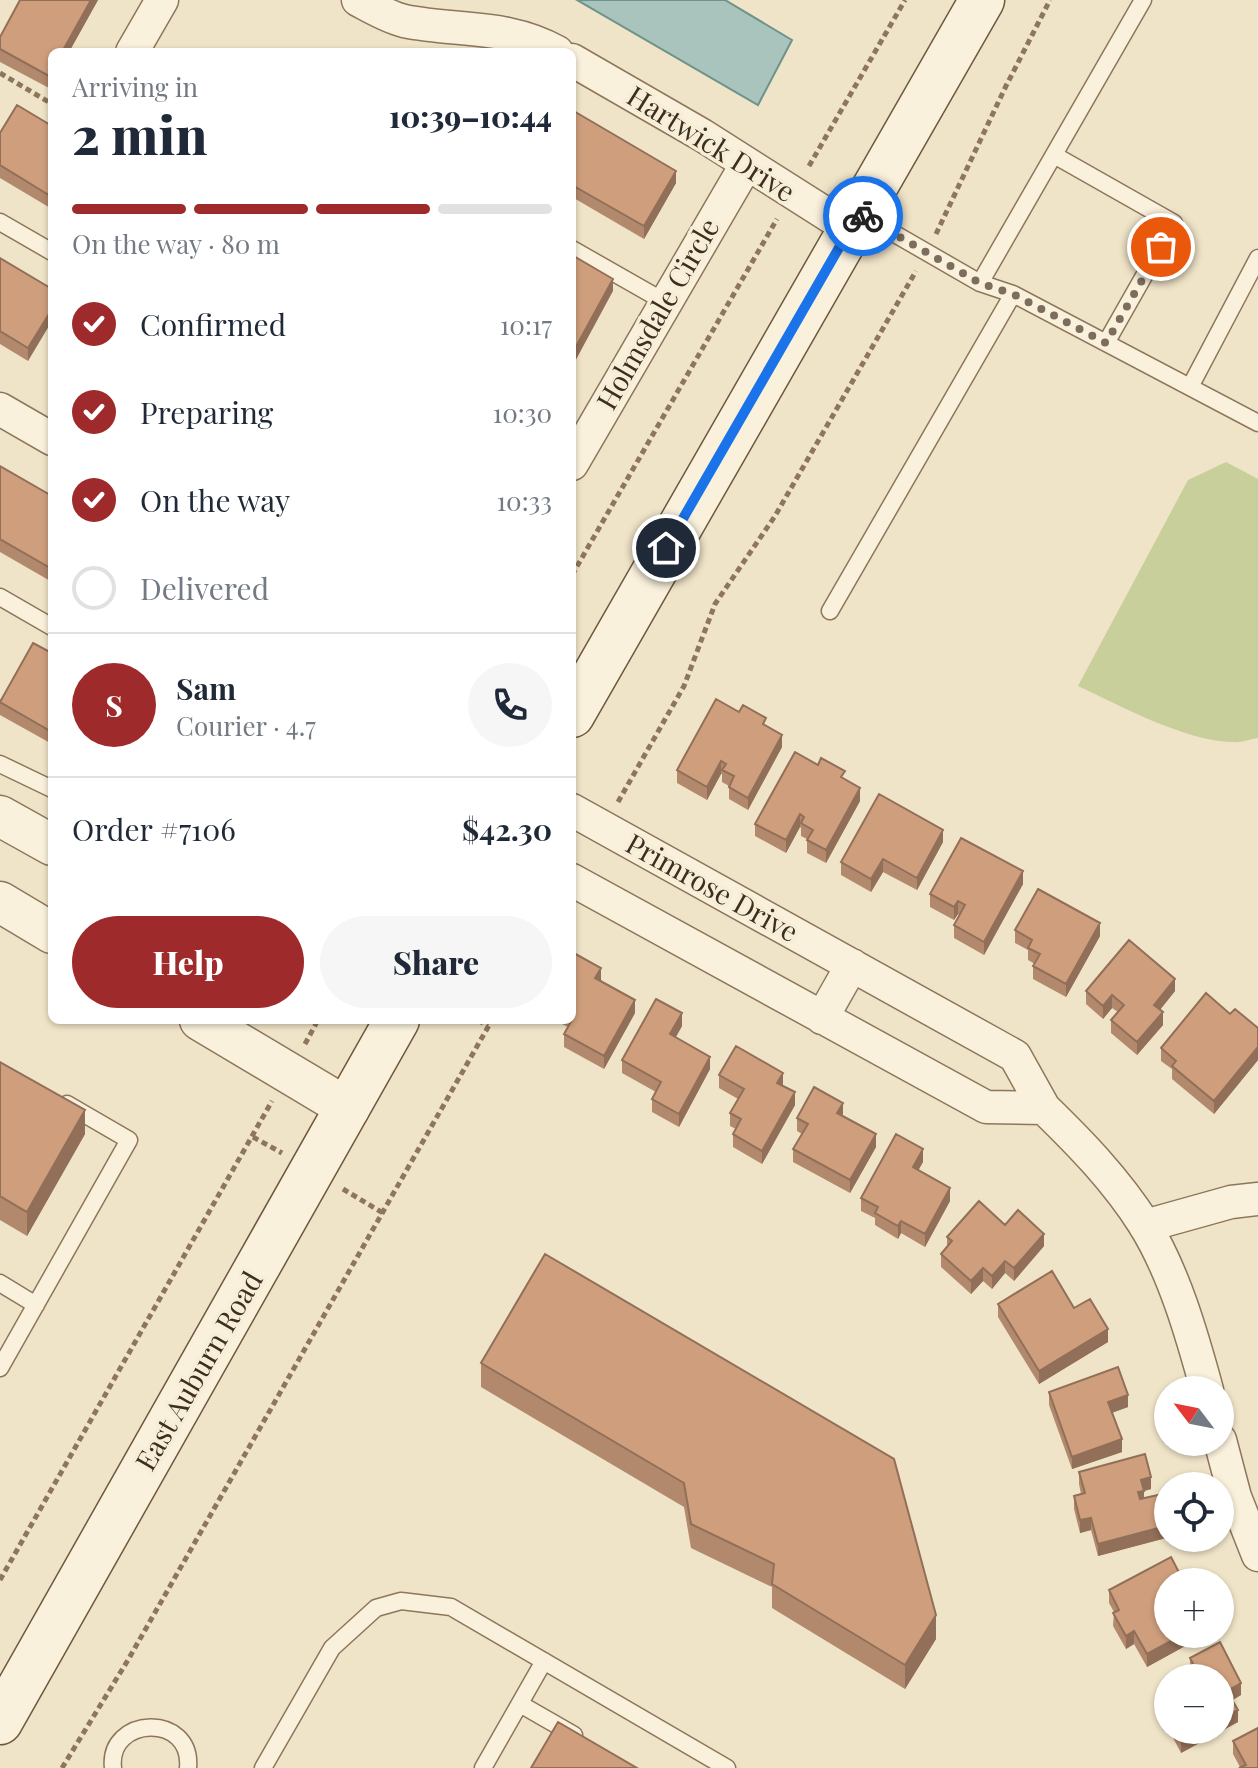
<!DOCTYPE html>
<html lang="en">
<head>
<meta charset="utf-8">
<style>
	:root { --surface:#fff; --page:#f6f6f7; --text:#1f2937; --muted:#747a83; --line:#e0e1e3; --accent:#9e2a2b }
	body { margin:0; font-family:"Playfair Display",serif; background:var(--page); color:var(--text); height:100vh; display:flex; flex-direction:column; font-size:30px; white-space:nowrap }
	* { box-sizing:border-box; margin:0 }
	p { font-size:26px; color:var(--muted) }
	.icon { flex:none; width:44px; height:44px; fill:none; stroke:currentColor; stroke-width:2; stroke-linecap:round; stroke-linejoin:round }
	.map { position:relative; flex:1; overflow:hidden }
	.drawer { position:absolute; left:48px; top:48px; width:528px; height:976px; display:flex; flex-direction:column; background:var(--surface); border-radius:12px; box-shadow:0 2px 6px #0004 }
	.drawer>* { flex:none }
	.needle { width:52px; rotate:302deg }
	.tools { position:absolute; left:1154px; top:1376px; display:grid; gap:16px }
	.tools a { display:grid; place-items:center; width:80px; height:80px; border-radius:50%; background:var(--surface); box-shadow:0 2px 6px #0004; font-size:40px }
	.pin { position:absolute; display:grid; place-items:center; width:68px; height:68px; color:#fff; margin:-34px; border:4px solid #fff; border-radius:50%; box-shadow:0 2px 8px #0007 }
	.courier { position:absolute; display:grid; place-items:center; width:80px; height:80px; margin:-40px; border:6px solid #1a73e8; border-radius:50%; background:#fff; color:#222; box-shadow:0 2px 10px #0007 }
	.overview em { font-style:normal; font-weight:800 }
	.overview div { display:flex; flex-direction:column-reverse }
	.overview { display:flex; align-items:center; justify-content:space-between; height:136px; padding:0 24px }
	h1 { font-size:52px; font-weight:800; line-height:60px }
	.bar { display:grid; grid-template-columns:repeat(4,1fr); gap:12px 8px; align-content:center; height:96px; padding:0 24px }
	.bar i { height:10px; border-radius:6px; background:var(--line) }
	.bar .active { background:var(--accent) }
	.bar p { grid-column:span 4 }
	.line { display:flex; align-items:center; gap:20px; padding:0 24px; border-top:2px solid var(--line) }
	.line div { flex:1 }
	.round { display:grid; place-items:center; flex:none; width:84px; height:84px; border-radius:42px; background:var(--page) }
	ol { padding:0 24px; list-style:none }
	li { display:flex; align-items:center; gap:24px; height:88px }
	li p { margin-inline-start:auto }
	li .icon { padding:8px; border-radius:50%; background:var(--accent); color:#fff; stroke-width:4 }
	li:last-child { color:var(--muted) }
	li i { width:44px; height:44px; border:4px solid var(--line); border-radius:50% }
	.action { display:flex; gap:16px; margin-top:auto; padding:16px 24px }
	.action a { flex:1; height:92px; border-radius:48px; background:var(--accent); color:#fff; font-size:32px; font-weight:800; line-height:92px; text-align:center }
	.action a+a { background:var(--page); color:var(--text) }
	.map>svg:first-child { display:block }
</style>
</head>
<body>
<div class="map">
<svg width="1258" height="1768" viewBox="0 0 1258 1768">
	<rect width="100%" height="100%" fill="#f0e4c8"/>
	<path fill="#c9cf9b" d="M1226 462 1258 479V738C1250 739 1241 743 1233 742 1184 741 1121 706 1078 686L1188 480Z"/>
	<path fill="#a9c4bc" stroke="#6f938a" stroke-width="2" d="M577 0H725L792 40 758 105Z"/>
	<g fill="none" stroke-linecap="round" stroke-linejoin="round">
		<g stroke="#8d765c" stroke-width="19">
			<path id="service" d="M1054 155 1174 223 1106 343
				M862 215 980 283 1143 0
				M0 222 52 252
				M572 249 665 302
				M980 283 1013 294 1258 423
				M1190 387 1258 258
				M0 597 52 627
				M830 611 1013 294
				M0 764 52 789
				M0 1283 36 1305
				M0 1368 129 1140 67 1104
				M520 1704 574 1735
				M113 1768C107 1716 193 1712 188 1768
				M263 1768 332 1648 376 1608 401 1601 451 1607 727 1768
				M483 1768 544 1661"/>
		</g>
		<g stroke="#8d765c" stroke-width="35">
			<path id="minor" d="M358 0C373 8 388 17 404 21 458 32 508 24 557 52
				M132 52 162 0
				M572 60 702 135 850 229
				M0 409 52 439
				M572 464 746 165
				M572 810 1015 1056 1044 1108 986 1107 572 880
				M822 1018 852 965
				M1044 1108C1081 1144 1116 1180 1144 1224 1174 1272 1192 1335 1207 1390
				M1145 1226 1231 1202 1258 1199
				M1220 1440 1235 1497 1258 1555"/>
		</g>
		<g stroke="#8d765c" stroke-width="43">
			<path id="tertiary" d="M0 816 52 845
				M0 902 52 933
				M200 1020 349 1109"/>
		</g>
		<g stroke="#6f573f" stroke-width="47">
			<path id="secondary" d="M572 715 982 0
				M0 1722 397 1020"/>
		</g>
		<path stroke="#8d765c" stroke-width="5" stroke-dasharray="6 4" stroke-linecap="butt" d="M0 73 52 104
			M809 166 905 0
			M936 234 1005 88 1050 0
			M572 575 777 219
			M618 802 684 686 715 604 775 516 916 271
			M478 1020 488 1026
			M305 1044 318 1020
			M253 1137 282 1153
			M343 1189 383 1213
			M0 1580 272 1101
			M62 1768 128 1660 492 1020"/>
		<use href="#service" stroke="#faf1dc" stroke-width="16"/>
		<use href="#minor" stroke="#faf1dc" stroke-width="32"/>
		<use href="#tertiary" stroke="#faf1dc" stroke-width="40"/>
		<use href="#secondary" stroke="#faf1dc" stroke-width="44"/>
	</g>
	<path fill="#b2896c" d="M98 0 69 52H52L49 88 0 62V37Z
		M572 110 676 183 644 239 572 197Z
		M52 126V209L0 178V133Z
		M0 258 52 289 28 361 0 344Z
		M0 466 52 496V582L0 552Z
		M52 653V744L0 715V700Z
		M766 726 782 747 748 810 729 799V786L722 782V774H721L707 800 677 783V770Z
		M845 780 860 801 826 863 807 853V839L801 836V828L800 827 786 853 755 836V824Z
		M943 842 917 890 883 872 871 892 841 875V862Z
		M1023 884 984 955 954 938V925L959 915 958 914 954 920 930 907V894Z
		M1015 930 1100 936 1066 997 1033 979V966L1035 964 1028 960V950L1015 943Z
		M572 952 635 1013 604 1069 564 1047V1034L568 1027 554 1020H572Z
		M1086 991H1175L1160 1010 1163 1025 1137 1055 1111 1033V1020L1118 1012 1112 1008 1103 1019 1086 1004Z
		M1230 1014 1258 1028V1060L1214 1114 1172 1079V1069L1161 1061V1048Z
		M682 1026 676 1037 710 1069 679 1127 652 1112V1099L656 1092 622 1073V1060Z
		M0 1062 85 1134 27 1236 0 1220Z
		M719 1075 782 1086 795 1105 762 1164 733 1147V1134L736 1129 730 1126V1113L738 1099 719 1088Z
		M842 1116 876 1147 850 1193 793 1162V1149L802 1134 797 1131V1118Z
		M923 1162 918 1170 950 1201 925 1247 901 1233 898 1239 875 1225V1218L861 1211V1198Z
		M1005 1225 1044 1246 1014 1281 1005 1273 992 1289 983 1281 971 1294 941 1267V1254L947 1246V1237Z
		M545 1254 936 1639 905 1689 772 1608V1587L691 1548 684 1507 481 1387V1363Z
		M998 1304 1074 1308 1108 1342 1039 1384 998 1317Z
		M1049 1392 1128 1407 1112 1413 1122 1452 1072 1469 1049 1405Z
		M1079 1472 1151 1489 1144 1491V1498L1166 1538 1098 1556 1091 1530 1080 1533 1074 1509V1496L1081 1494 1079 1484Z
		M1109 1590 1168 1634H1207L1147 1667 1134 1644 1126 1649 1113 1626 1114 1612 1109 1603Z
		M1220 1642 1241 1683V1695L1233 1700 1238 1710V1722L1181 1753 1169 1730H1220V1678H1194L1190 1671V1658Z
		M1168 1707V1729L1164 1721V1709Z
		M1233 1741 1258 1768 1240 1767 1233 1754Z"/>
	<path fill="#916f58" d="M91 0H98L69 52H62Z
		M52 70V83L49 88V76Z
		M676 171V183L644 239V226Z
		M613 279V291L572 367V354Z
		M52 309V321L28 361V348Z
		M782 735V747L748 810V798Z
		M721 761V774L707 800V787Z
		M860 788V801L826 863V850Z
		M800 814V827L786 853V840Z
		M943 830V842L917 890V878Z
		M883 859V872L871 892V879Z
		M1023 871V884L984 955V942Z
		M958 901V914L954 920V907Z
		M1100 923V936L1066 997V984Z
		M601 968V981L595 978Z
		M1175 979V991L1154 1017V1005Z
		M1112 995V1008L1103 1019V1006Z
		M635 1000V1013L604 1069V1056Z
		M1163 1012V1025L1137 1055V1042Z
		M682 1013V1026L670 1047V1034Z
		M1258 1047V1060L1214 1114V1101Z
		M710 1057V1069L679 1127V1114Z
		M783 1073V1085L777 1095V1083Z
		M795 1092V1105L762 1164V1151Z
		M843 1103V1115L837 1113Z
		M85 1110V1134L27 1236V1212Z
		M876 1134V1147L850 1193V1180Z
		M923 1149V1162L913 1180V1167Z
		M950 1188V1201L925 1247V1234Z
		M901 1221V1233L898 1239V1226Z
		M1044 1234V1246L1014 1281V1268Z
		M1005 1261V1273L992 1289V1276Z
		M983 1268V1281L971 1294V1281Z
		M1108 1329V1342L1039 1384V1371Z
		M1128 1395V1407L1108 1414V1402Z
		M1122 1439V1452L1072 1469V1457Z
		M1151 1477V1489L1144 1491V1504L1138 1505V1492L1141 1480Z
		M1091 1518V1530L1080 1533V1520Z
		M1166 1526V1538L1098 1556V1544Z
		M936 1615V1639L905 1689V1665Z
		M1134 1631V1644L1126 1649V1636Z
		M1184 1634H1207L1147 1667V1654Z
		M1241 1683V1695L1227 1703V1691Z
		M1238 1710V1722L1181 1753V1740L1200 1730H1220V1719Z"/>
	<path fill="#cf9f7d" stroke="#916f58" stroke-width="2" d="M20 0H91L62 52H52V70L49 76 0 49V37Z
		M17 105 52 126V197L0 165V133Z
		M572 110 676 171 644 226 572 185Z
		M572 255 613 279 572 354Z
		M0 258 52 289V309L28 348 0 331Z
		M0 466 52 496V569L0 539Z
		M33 643 52 653V732L0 702Z
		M716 699 739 712 743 705 766 718 763 724 782 735 748 798 729 787 734 776 722 770 726 764 721 761 707 787 677 770Z
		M795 752 818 765 821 758 845 771 841 777 860 788 826 850 807 840 813 830 801 823 804 817 800 814 786 840 755 824Z
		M879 794 943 830 917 878 883 859 871 879 841 862Z
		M961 838 1023 871 984 942 954 925 965 905 958 901 954 907 930 894Z
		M1038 889 1100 923 1066 984 1033 966 1040 954 1028 948 1032 940 1015 930Z
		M1129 940 1175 979 1154 1005 1163 1012 1137 1042 1111 1020 1124 1005 1112 995 1103 1006 1086 991Z
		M572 952 601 968 595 978 635 1000 604 1056 564 1034 573 1018 572 1017Z
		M1206 993 1230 1014 1235 1009 1258 1028V1047L1214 1101 1172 1066 1176 1061 1161 1048Z
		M656 999 682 1013 670 1034 710 1057 679 1114 652 1099 661 1082 622 1060Z
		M736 1046 783 1073 777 1083 795 1092 762 1151 733 1134 741 1119 730 1113 744 1089 719 1075Z
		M0 1062 85 1110 27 1212 0 1196Z
		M814 1087 843 1103 837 1113 876 1134 850 1180 793 1149 808 1124 797 1118Z
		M896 1134 923 1149 913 1167 950 1188 925 1234 901 1221 898 1226 875 1213 878 1207 861 1198Z
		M979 1201 1005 1225 1018 1210 1044 1234 1014 1268 1005 1261 992 1276 983 1268 971 1281 941 1254 952 1241 947 1237Z
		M545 1254 894 1459 936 1615 905 1665 772 1584 774 1564 691 1524 684 1483 481 1363Z
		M1052 1271 1074 1308 1090 1299 1108 1329 1039 1371 998 1304Z
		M1118 1367 1128 1395 1108 1402 1122 1439 1072 1457 1049 1392Z
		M1145 1454 1151 1477 1141 1480 1144 1491 1138 1492 1140 1499 1158 1495 1166 1526 1098 1544 1091 1518 1080 1520 1074 1496 1085 1493 1079 1472Z
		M1171 1557 1184 1582H1168V1634H1184L1147 1654 1134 1631 1126 1636 1113 1613 1119 1610 1109 1590Z
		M1220 1642 1241 1683 1227 1691 1238 1710 1220 1719V1678H1199L1200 1677 1190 1658Z
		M558 1722 637 1768H531Z
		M1258 1728V1768H1239L1246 1765 1233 1741Z
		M1176 1730H1200L1181 1740Z"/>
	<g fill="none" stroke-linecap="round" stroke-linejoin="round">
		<path stroke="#7c6e5b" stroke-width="8" stroke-dasharray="0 14.4" d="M863 216 980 283 1013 294 1106 343 1161 247"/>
		<path stroke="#1a73e8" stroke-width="10" d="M666 548 859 213 863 216"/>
	</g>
	<g text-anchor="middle" stroke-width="7" stroke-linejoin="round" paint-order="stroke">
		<g font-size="28" fill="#3d2e20" stroke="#f7eed8">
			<text transform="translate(711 144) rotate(32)" y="10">Hartwick Drive</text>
			<text transform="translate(658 314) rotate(-60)" y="10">Holmsdale Circle</text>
			<text transform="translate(712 888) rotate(29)" y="10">Primrose Drive</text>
			<text transform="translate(199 1371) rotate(-60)" y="10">East Auburn Road</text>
		</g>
	</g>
</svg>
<div class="tools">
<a><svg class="needle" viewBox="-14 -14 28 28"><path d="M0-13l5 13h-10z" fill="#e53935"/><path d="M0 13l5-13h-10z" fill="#747a83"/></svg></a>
<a><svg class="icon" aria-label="locate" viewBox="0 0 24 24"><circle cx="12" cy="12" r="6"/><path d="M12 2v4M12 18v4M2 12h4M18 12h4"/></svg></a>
<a>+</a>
<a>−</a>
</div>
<div class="pin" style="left:1161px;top:247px;background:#ea580c"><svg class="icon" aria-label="bag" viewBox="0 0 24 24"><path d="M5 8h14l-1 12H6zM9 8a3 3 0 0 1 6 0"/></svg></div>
<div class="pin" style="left:666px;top:548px;background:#1f2937"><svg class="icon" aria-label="home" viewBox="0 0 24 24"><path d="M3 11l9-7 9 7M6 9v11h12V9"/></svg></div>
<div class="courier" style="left:863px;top:216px"><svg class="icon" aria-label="bike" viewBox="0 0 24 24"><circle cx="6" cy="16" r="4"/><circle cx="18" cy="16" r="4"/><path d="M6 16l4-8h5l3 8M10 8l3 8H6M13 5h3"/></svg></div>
<section class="drawer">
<div class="overview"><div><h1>2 min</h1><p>Arriving in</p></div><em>10:39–10:44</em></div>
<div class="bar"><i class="active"></i><i class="active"></i><i class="active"></i><i></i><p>On the way · 80 m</p></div>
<ol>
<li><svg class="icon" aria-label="check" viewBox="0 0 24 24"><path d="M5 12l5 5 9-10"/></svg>Confirmed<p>10:17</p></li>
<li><svg class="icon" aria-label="check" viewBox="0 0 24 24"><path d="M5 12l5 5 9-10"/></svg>Preparing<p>10:30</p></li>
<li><svg class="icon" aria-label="check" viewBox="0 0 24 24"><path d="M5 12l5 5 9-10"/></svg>On the way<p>10:33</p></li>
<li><i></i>Delivered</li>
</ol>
<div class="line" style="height:144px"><b class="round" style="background:var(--accent);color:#fff">S</b><div><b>Sam</b><p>Courier · 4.7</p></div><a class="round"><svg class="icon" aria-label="phone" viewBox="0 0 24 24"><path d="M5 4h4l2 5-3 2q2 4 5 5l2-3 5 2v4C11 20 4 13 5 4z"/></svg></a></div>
<div class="line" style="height:104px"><div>Order #7106</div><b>$42.30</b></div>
<div class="action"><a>Help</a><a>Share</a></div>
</section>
</div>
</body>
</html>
